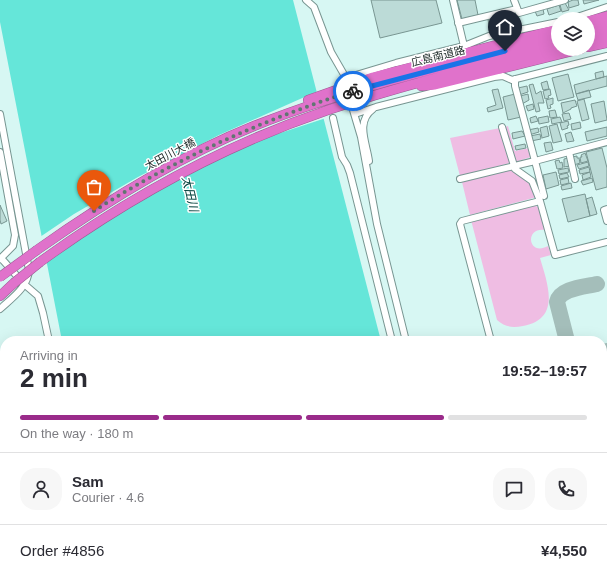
<!DOCTYPE html>
<html lang="en">
<head>
<meta charset="utf-8">
<style>
	:root { --surface:#fff; --page:#f7f7f7; --text:#2b2b33; --muted:#7c7c81; --line:#e1e1e2; --accent:#9a2b8a }
	body { margin:0; font-family:Helvetica,"Noto Sans JP",sans-serif; background:var(--page); color:var(--text); height:100vh; display:flex; flex-direction:column; font-size:15px; white-space:nowrap }
	* { box-sizing:border-box; margin:0 }
	p { font-size:13px; color:var(--muted) }
	.icon { flex:none; width:22px; height:22px; fill:none; stroke:currentColor; stroke-width:2; stroke-linecap:round; stroke-linejoin:round }
	.map { position:relative; flex:1; overflow:hidden }
	.drawer { position:absolute; left:0px; top:336px; width:607px; height:248px; display:flex; flex-direction:column; background:var(--surface); border-radius:16px 16px 0 0; box-shadow:0 4px 16px #0002 }
	.drawer>* { flex:none }
	.fabs { position:absolute; left:551px; top:12px; display:grid; gap:8px }
	.fabs a { display:grid; place-items:center; width:44px; height:44px; border-radius:50%; background:var(--surface); box-shadow:0 4px 16px #0002; font-size:20px }
	.pin { position:absolute; display:grid; place-items:center; width:34px; height:34px; color:#fff; margin:-41px -17px; border-radius:50% 50% 50% 0; rotate:-45deg; box-shadow:0 0 4px #0007 }
	.pin .icon { rotate:45deg }
	.courier { position:absolute; display:grid; place-items:center; width:40px; height:40px; margin:-20px; border:3px solid #1a73e8; border-radius:50%; background:#fff; color:#222; box-shadow:0 1px 5px #0007 }
	.head em { font-style:normal; font-weight:800 }
	.head div { display:flex; flex-direction:column-reverse }
	.head { display:flex; align-items:center; justify-content:space-between; height:68px; padding:0 20px }
	h1 { font-size:26px; font-weight:800; line-height:30px }
	.bar { display:grid; grid-template-columns:repeat(4,1fr); gap:6px 4px; align-content:center; height:48px; padding:0 20px }
	.bar i { height:5px; border-radius:3px; background:var(--line) }
	.bar .selected { background:var(--accent) }
	.bar p { grid-column:span 4 }
	.line { display:flex; align-items:center; gap:10px; padding:0 20px; border-top:1px solid var(--line) }
	.line div { flex:1 }
	.round { display:grid; place-items:center; flex:none; width:42px; height:42px; border-radius:16px; background:var(--page) }
	.map>svg:first-child { display:block }
</style>
</head>
<body>
<div class="map">
<svg width="607" height="584" viewBox="0 0 607 584">
	<rect width="100%" height="100%" fill="#d7f7f3"/>
	<path fill="#efbde3" d="M508 126 515 151 529 148 531 157 515 162 505 127Z
		M500 128 510 163 460 176 450 138Z
		M512 169 514 172 530 182 537 197 470 215 462 182Z
		M534 205 540 208 545 230C524 227 528 257 548 246L551 255 540 258C548 285 561 319 523 326 512 328 505 327 497 320L471 220Z"/>
	<path fill="#65e6d9" d="M0 0H293L381 341H62L0 22Z
		M108 579H442L443 584H109Z"/>
	<path fill="#d7f7f3" d="M318 91 326 118 259 140 207 163 127 206 44 261 40 237 74 214 138 177 219 135Z"/>
	<g fill="none" stroke-linecap="round" stroke-linejoin="round">
		<path stroke="#a4beba" stroke-width="16" d="M567 341 557 302C560 288 585 287 597 284
			M602 352 607 351
			M602 419 607 418
			M602 461 607 462
			M602 474 604 481 607 485"/>
	</g>
	<path fill="#bcdbd7" stroke="#799692" d="M371 0H436L442 23 380 38Z
		M457 0H475L478 15 462 19Z
		M573 0H578L579 5 569 8 568 2Z
		M583 0H599L584 4Z
		M565 3 569 10 562 12 560 5Z
		M559 5 561 11 549 15 547 9Z
		M543 9 544 14 537 16 535 11Z
		M515 14 517 20 510 22 509 16Z
		M503 17 504 23 492 26 491 23 489 24 488 20Z
		M603 71 604 77 596 79 595 73Z
		M568 74 574 97 558 101 552 78Z
		M607 76V86L576 94 574 85Z
		M547 81 549 89 543 90 541 83Z
		M533 84 536 94 541 91 544 103H538L540 111 536 112 529 85Z
		M527 86 528 92 519 95 518 88Z
		M498 89 503 108 488 112 487 108 496 105 492 90Z
		M550 89 551 95 548 96 549 98 545 99 543 91Z
		M589 90 591 97 578 100 576 94Z
		M515 94 521 117 508 120 503 97Z
		M528 94 529 100 522 104 520 96Z
		M553 98V104L550 105 551 108 548 109 546 100Z
		M584 99 589 119 582 121 577 101Z
		M575 100 577 106 571 108V109L563 113 561 103Z
		M604 101 607 120 595 123 591 104Z
		M533 104 534 109 528 111 526 106Z
		M555 110 557 117 550 118 549 111Z
		M569 113 571 119 564 121 562 114Z
		M536 116 538 121 531 123 530 118Z
		M548 116 549 122 539 124 538 118Z
		M560 117 562 122 552 124 551 119Z
		M568 121 569 125 567 126 568 128 562 130 560 123Z
		M580 122 581 128 572 130 571 124Z
		M557 124 562 141 553 143 549 126Z
		M547 126 549 136 542 138 540 128Z
		M607 127V136L587 141 585 132Z
		M538 128 539 132 529 135 528 130Z
		M522 131 525 136 513 139 512 133Z
		M571 132 574 141 567 142 565 134Z
		M540 134 541 139 531 141 530 136Z
		M551 142 553 150 546 152 544 143Z
		M525 144 526 148 516 150 515 146Z
		M602 148 607 168V187L596 190 586 152Z
		M585 153 588 161 581 163 580 157H582L581 155Z
		M577 156V158H579L580 163 574 165 572 157Z
		M568 158 570 166 564 167V159Z
		M559 160 560 163 562 162 563 168 557 169 555 161Z
		M588 162 589 166 579 169 577 165Z
		M589 167 590 172 580 174 579 170Z
		M568 168 569 172 559 174 558 170Z
		M556 172 559 185 546 189 543 175Z
		M590 172 591 177 583 180 582 175Z
		M567 173 569 177 560 179 559 175Z
		M568 178 569 183 561 185 560 180Z
		M592 178 593 182 583 185 581 181Z
		M571 183 572 188 562 190 561 186Z
		M585 194 590 216 568 222 562 199Z
		M592 197 597 214 590 216 586 199Z
		M0 205 7 221 1 224 0 220Z
		M5 387V425L0 422V394Z
		M0 430 5 434V543L0 551Z
		M607 568V584H594L593 579H602V569Z
		M0 570H5V579H11L10 584H0Z
		M27 579H46L43 584H30Z
		M520 579H545L547 584H522Z"/>
	<g fill="none" stroke-linecap="round" stroke-linejoin="round">
		<g stroke="#789692" stroke-width="8">
			<path id="minor" d="M306 0 314 7 331 52 346 78
				M453 0 464 46
				M514 0 519 13 565 0
				M571 19 607 7
				M458 23 517 9
				M515 79V86L535 161 607 142
				M346 82V78L396 63 464 46 489 36 558 22
				M353 110 361 137 377 224 406 341
				M0 114 29 270C28 287 12 298 0 309
				M355 114 376 107 494 77 503 76 512 80 607 56
				M333 118 342 157 347 165 350 173 392 341
				M502 127 515 169 532 181 540 201
				M0 152 15 235 13 246 0 259
				M569 152 575 179
				M369 161C367 144 355 122 373 109
				M460 179 535 161 544 196
				M607 209 604 210 607 221
				M1 258 24 284 38 296 43 313 49 341
				M491 341 460 224 462 221 540 201 555 255 607 242
				M0 426 5 430
				M0 557 5 549
				M75 579 76 584
				M96 579 97 584
				M453 579 454 584
				M467 579 468 584"/>
		</g>
		<g stroke="#9e5b94" stroke-width="10">
			<path id="highway" d="M588 21 607 16
				M588 30 607 25
				M588 39 607 34
				M588 47 607 43
				M421 86 435 85 581 49
				M308 100 373 77 558 29
				M37 250C105 202 177 157 254 126 352 87 456 63 558 38
				M40 262C128 198 225 145 328 110 404 85 481 66 558 46
				M0 296 14 283"/>
		</g>
		<use href="#minor" stroke="#fff" stroke-width="6"/>
		<use href="#highway" stroke="#e072cb" stroke-width="9"/>
		<g stroke="#9e5b94" stroke-width="10" stroke-linecap="butt">
			<path id="highway-bridge" d="M0 277 37 250
				M14 283 40 262"/>
		</g>
		<use href="#highway-bridge" stroke="#e072cb" stroke-width="9"/>
	</g>
	<g fill="none" stroke-linecap="round" stroke-linejoin="round">
		<path stroke="#617572" stroke-width="4" stroke-dasharray="0 7.2" d="M94 211C175 159 262 120 353 91"/>
		<path stroke="#1a73e8" stroke-width="5" d="M353 91 505 51"/>
	</g>
	<g text-anchor="middle" stroke-width="3" stroke-linejoin="round" paint-order="stroke">
		<g font-size="11" fill="#222f2d" stroke="#fff">
			<text transform="translate(438 56) rotate(-14)" y="4">広島南道路</text>
			<text transform="translate(170 154) rotate(-28)" y="4">太田川大橋</text>
		</g>
		<g font-size="12" font-style="italic" fill="#02413c" stroke="#fff">
			<text transform="translate(190 194) rotate(77)" y="4">太田川</text>
		</g>
	</g>
</svg>
<div class="fabs">
<a><svg class="icon" aria-label="layers" viewBox="0 0 24 24"><path d="M12 4l9 5-9 5-9-5zM3 14l9 5 9-5"/></svg></a>
</div>
<div class="pin" style="left:94px;top:211px;background:#ea580c"><svg class="icon" aria-label="bag" viewBox="0 0 24 24"><path d="M5 8h14l-1 12H6zM9 8a3 3 0 0 1 6 0"/></svg></div>
<div class="pin" style="left:505px;top:51px;background:#1f2937"><svg class="icon" aria-label="home" viewBox="0 0 24 24"><path d="M3 11l9-7 9 7M6 9v11h12V9"/></svg></div>
<div class="courier" style="left:353px;top:91px"><svg class="icon" aria-label="bike" viewBox="0 0 24 24"><circle cx="6" cy="16" r="4"/><circle cx="18" cy="16" r="4"/><path d="M6 16l4-8h5l3 8M10 8l3 8H6M13 5h3"/></svg></div>
<section class="drawer">
<div class="head"><div><h1>2 min</h1><p>Arriving in</p></div><em>19:52–19:57</em></div>
<div class="bar"><i class="selected"></i><i class="selected"></i><i class="selected"></i><i></i><p>On the way · 180 m</p></div>
<div class="line" style="height:72px"><a class="round"><svg class="icon" aria-label="person" viewBox="0 0 24 24"><circle cx="12" cy="8" r="4"/><path d="M4 21q1-7 8-7t8 7"/></svg></a><div><b>Sam</b><p>Courier · 4.6</p></div><a class="round"><svg class="icon" aria-label="chat" viewBox="0 0 24 24"><path d="M4 5h16v11H9l-5 4z"/></svg></a><a class="round"><svg class="icon" aria-label="phone" viewBox="0 0 24 24"><path d="M5 4h4l2 5-3 2q2 4 5 5l2-3 5 2v4C11 20 4 13 5 4z"/></svg></a></div>
<div class="line" style="height:52px"><div>Order #4856</div><b>¥4,550</b></div>
</section>
</div>
</body>
</html>
